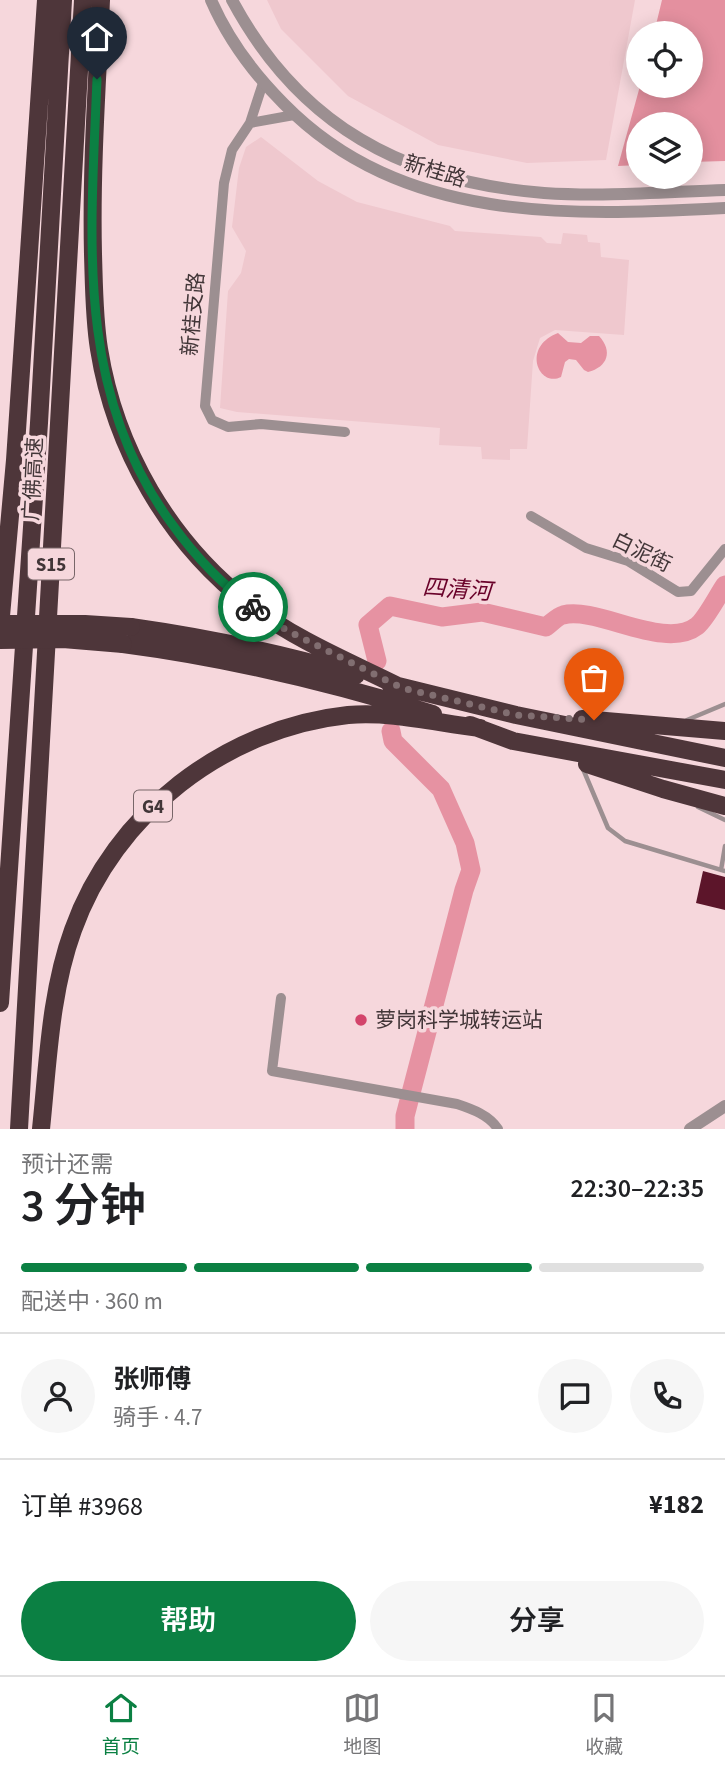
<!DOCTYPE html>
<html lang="zh">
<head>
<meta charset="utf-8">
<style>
	:root { --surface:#fff; --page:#f6f6f6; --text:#202124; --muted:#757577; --line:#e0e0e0; --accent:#0b8043 }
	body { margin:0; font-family:"Source Sans 3","Noto Sans SC",sans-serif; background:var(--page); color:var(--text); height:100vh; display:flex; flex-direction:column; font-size:26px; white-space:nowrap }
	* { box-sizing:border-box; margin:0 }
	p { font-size:23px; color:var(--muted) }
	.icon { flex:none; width:38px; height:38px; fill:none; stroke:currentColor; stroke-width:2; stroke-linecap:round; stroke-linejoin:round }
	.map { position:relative; height:1129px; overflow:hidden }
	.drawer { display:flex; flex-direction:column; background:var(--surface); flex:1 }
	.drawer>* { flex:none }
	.fabs { position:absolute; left:626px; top:21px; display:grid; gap:14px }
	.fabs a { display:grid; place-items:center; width:77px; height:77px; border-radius:50%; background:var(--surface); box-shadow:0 4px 18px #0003; font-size:35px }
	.pin { position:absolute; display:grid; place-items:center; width:60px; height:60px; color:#fff; margin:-72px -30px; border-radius:50% 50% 50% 0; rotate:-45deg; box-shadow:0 0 7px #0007 }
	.pin .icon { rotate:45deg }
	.courier { position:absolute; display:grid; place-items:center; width:70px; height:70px; margin:-35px; border:5px solid #0b8043; border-radius:50%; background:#fff; color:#222; box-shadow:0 2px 9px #0007 }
	.overview em { font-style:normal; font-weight:600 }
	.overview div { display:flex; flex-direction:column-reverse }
	.overview { display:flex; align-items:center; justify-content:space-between; height:119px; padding:0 21px }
	h1 { font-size:46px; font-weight:600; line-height:52px }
	.bar { display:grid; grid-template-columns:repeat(4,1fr); gap:10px 7px; align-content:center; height:84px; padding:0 21px }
	.bar i { height:9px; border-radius:5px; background:var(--line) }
	.bar .current { background:var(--accent) }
	.bar p { grid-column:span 4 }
	.line { display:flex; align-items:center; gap:18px; padding:0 21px; border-top:2px solid var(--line) }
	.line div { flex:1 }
	.round { display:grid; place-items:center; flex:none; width:74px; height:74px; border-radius:37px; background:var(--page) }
	.cta { display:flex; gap:14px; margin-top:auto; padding:14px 21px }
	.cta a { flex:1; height:80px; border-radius:42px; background:var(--accent); color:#fff; font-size:28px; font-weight:600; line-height:80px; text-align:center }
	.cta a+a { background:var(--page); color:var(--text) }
	.tabs { display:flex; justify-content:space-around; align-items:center; height:98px; border-top:2px solid var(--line); background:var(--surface); font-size:19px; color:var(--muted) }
	.tabs a { display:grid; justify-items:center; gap:4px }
	.tabs .current { color:var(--accent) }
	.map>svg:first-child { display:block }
</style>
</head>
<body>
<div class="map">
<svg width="725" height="1129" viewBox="0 0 725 1129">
	<rect width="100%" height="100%" fill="#f6d7dc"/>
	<path fill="#efc8ce" d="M267 0H635L606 160 527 163 438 145 348 96 281 29Z
		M261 137 318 181 357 202 450 226 455 231 541 237 547 243 561 244 563 233 587 235 588 242 600 243 601 257 629 260 624 335 555 330 540 338 533 361 527 449H510V460L482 459 481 447 439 445 440 428 237 412 220 408 228 291 241 273 246 251 232 227 239 168 246 147Z"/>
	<path fill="#e4909f" d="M662 0H725V161L691 162V124H639V165L618 166 640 86H691V33H654Z"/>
	<path fill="#e692a2" d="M558 333 568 342 581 343 590 336H599C613 351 608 367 588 372L584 370 576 360 569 359 565 362 561 377C539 388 521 347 558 333Z"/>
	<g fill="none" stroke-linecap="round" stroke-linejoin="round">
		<path stroke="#e692a2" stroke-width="19" d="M377 661 368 625 390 606 442 617 482 612 546 627C550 624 558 616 563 615 597 606 665 651 697 626 706 619 718 595 725 585
			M391 731 393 741 441 789 465 843 471 870 464 890 405 1116V1129"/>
	</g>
	<path fill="#5c152a" d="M703 871 725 877V910L696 903Z"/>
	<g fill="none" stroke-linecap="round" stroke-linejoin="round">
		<path stroke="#9c8f91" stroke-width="4.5" d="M687 720 725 704
			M583 769 608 828 625 841 725 871
			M698 807 725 820
			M721 870 725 846"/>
		<path stroke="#9c8f91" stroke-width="10" d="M263 83 250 123 232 150 224 183 205 406 212 420 228 427 261 424 345 432
			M250 123 294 115
			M531 516 586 548 628 561 678 592 691 591 725 549
			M281 998 272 1071 457 1104C472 1109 489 1115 498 1129"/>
		<path stroke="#9c8f91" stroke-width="12" d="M211 0C228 39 254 74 284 104 402 224 569 216 725 208
			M232 0C299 125 404 182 544 193 604 197 665 192 725 190
			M690 1129 725 1106"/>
		<path stroke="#4e363a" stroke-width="18" d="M101 0C97 85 91 170 93 254 94 286 94 318 99 349 115 449 169 542 249 604 295 640 350 662 402 688
			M0 627 15 460 46 0
			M131 627C209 638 280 653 356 675
			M123 644C230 658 330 682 433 714
			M390 684 516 715 725 758
			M582 719 725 731
			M470 725 513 741 725 780
			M587 764 663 789 725 806
			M0 1003 39 423 63 0
			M19 1129 83 0
			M41 1129C48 1063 50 993 73 930 114 814 225 728 348 715 391 711 437 723 480 728"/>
		<path stroke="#4e363a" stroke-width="18" d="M0 624H85L131 627
			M0 640 63 639 123 644"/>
	</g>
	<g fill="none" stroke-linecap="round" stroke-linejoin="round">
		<path stroke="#816e71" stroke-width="7" stroke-dasharray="0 12.6" d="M253 607 286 630 402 688 516 715 594 720"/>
		<path stroke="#0b8043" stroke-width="9" d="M97 79C91 234 74 392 172 524 195 556 221 584 253 607"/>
	</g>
	<circle fill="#d3446b" stroke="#f6d7dc" stroke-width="2.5" cx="361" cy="1020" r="7"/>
	<g text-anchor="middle" stroke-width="7" stroke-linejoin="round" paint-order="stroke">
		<g fill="#f6d7dc" stroke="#786669" stroke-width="2">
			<rect x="28" y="548.5" width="46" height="31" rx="5"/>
			<rect x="134" y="790.5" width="38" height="31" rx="5"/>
		</g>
		<g font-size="19" font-weight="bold" fill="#423638">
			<text x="51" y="571">S15</text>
			<text x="153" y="813">G4</text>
		</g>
		<g font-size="21" fill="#423638" stroke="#f6d7dc">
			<text transform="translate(435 171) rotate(17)" y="7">新桂路</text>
			<text transform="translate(193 314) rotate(-85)" y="7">新桂支路</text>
			<text transform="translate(33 479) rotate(-87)" y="7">广佛高速</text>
			<text transform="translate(642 552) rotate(26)" y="7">白泥街</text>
		</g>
		<g font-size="21" fill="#423638" stroke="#f6d7dc" text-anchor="start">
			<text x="375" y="1027">萝岗科学城转运站</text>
		</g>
		<g font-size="23" font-style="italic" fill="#690129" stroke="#f6d7dc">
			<text transform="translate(457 589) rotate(4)" y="8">四清河</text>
		</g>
	</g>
</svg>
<div class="fabs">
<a><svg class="icon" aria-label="locate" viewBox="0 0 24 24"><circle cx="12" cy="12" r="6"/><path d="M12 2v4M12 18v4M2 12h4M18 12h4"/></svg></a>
<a><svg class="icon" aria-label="layers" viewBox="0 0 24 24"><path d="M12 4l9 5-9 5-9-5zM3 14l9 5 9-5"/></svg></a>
</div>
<div class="pin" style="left:594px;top:720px;background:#ea580c"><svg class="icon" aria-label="bag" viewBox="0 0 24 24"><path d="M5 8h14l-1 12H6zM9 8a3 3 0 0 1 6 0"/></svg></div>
<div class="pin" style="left:97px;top:79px;background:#1f2937"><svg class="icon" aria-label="home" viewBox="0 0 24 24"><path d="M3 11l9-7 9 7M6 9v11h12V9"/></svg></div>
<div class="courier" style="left:253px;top:607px"><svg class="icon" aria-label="bike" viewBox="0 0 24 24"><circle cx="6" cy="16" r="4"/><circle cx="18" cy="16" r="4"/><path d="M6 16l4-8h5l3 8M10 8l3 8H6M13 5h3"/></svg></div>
</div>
<section class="drawer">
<div class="overview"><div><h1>3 分钟</h1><p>预计还需</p></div><em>22:30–22:35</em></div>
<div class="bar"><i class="current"></i><i class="current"></i><i class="current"></i><i></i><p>配送中 · 360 m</p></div>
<div class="line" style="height:126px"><a class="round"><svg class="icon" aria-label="person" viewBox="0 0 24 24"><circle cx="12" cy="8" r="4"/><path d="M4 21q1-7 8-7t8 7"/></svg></a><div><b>张师傅</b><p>骑手 · 4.7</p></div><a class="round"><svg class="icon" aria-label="chat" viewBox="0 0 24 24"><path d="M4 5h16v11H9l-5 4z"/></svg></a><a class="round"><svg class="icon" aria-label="phone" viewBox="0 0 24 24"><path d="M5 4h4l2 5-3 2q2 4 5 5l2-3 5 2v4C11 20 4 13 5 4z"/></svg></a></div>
<div class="line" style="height:91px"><div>订单 #3968</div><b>¥182</b></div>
<div class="cta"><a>帮助</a><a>分享</a></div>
</section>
<nav class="tabs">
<a class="current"><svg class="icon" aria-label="home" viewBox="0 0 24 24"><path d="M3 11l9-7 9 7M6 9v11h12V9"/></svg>首页</a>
<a><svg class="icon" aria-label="map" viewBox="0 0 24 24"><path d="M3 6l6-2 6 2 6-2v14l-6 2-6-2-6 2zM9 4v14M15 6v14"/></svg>地图</a>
<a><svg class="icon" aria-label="saved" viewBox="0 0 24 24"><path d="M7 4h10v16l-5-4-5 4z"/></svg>收藏</a>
</nav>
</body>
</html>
